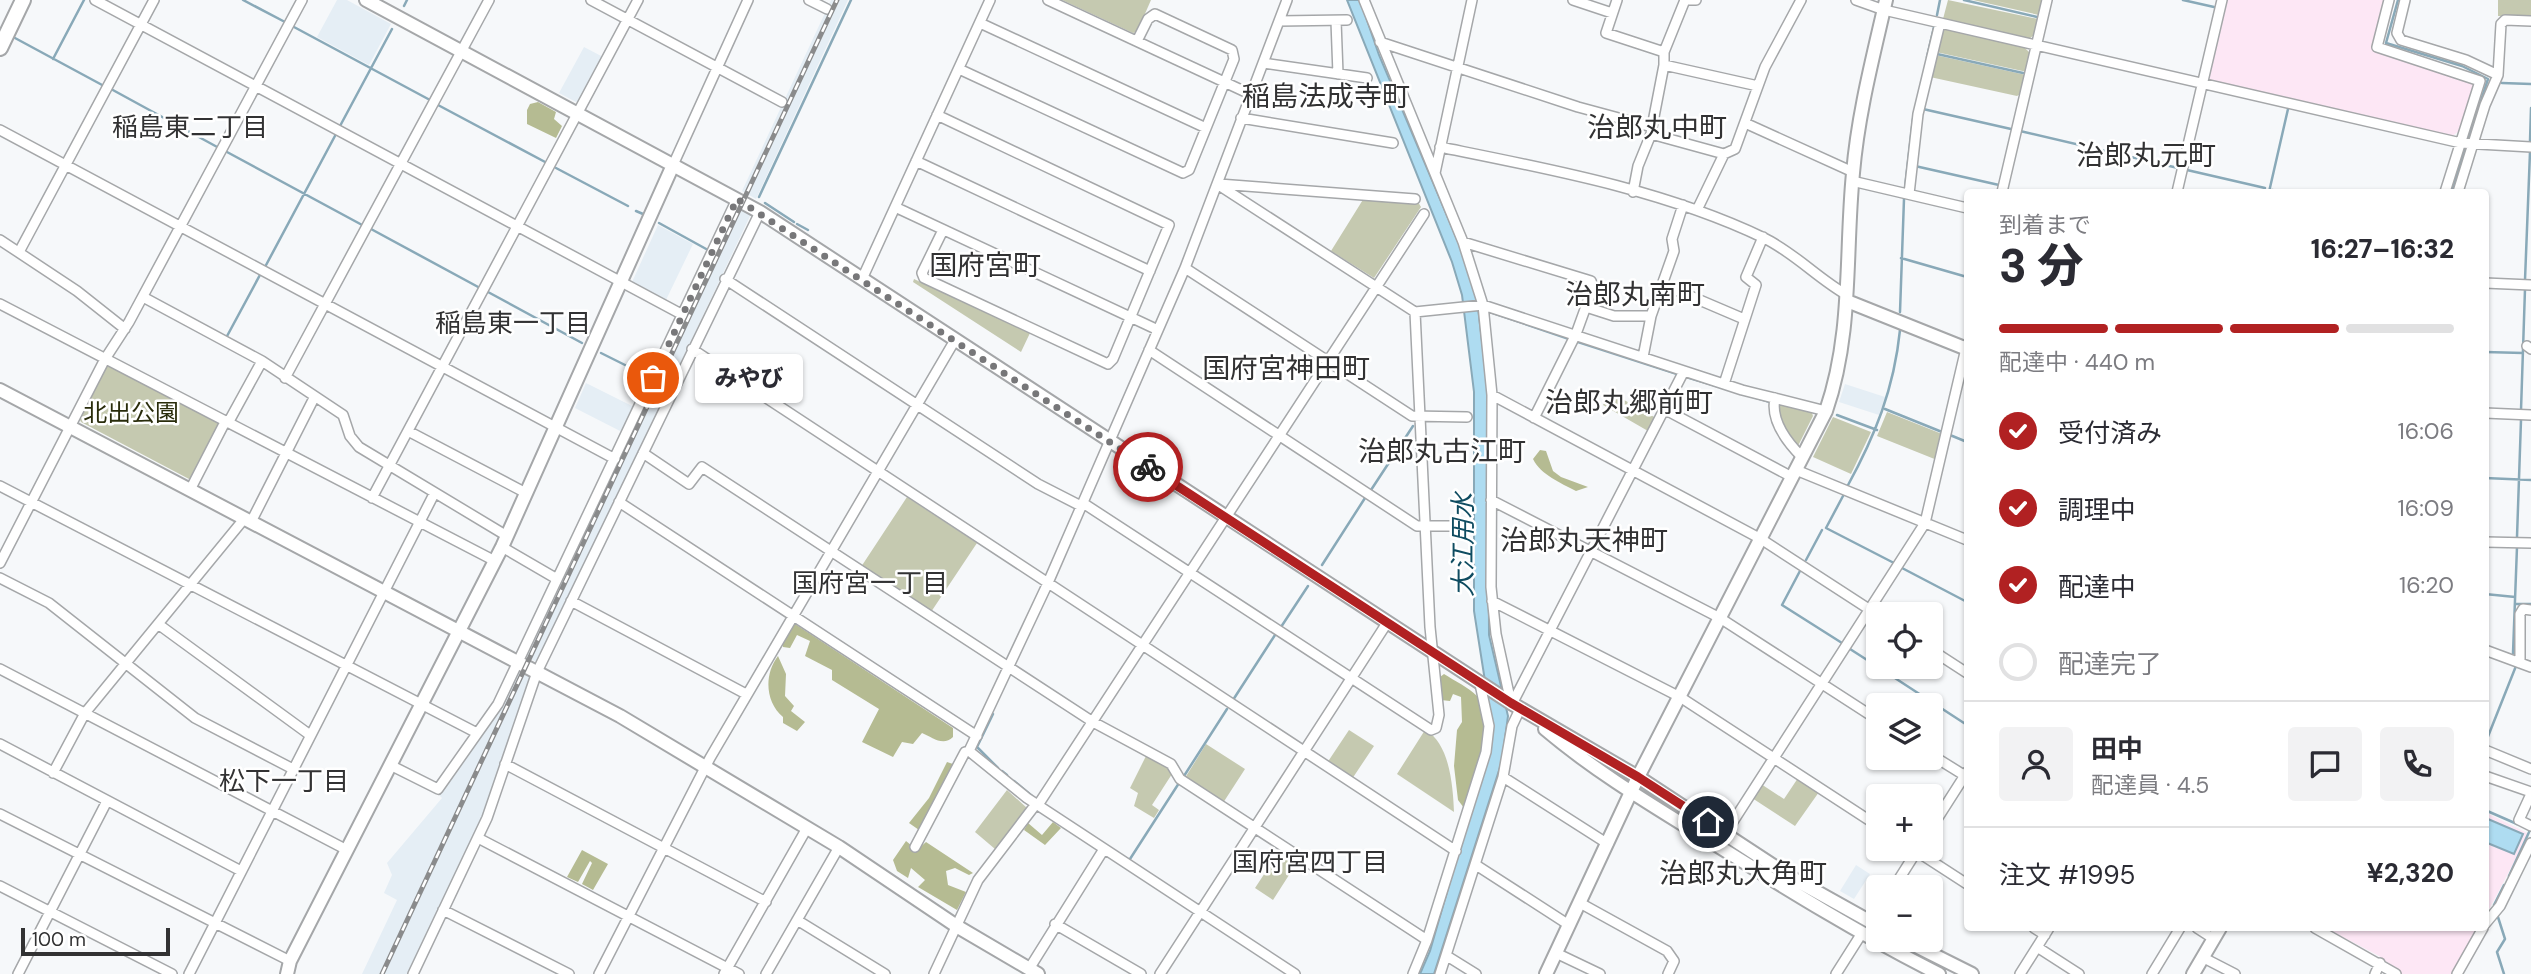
<!DOCTYPE html>
<html lang="ja">
<head>
<meta charset="utf-8">
<style>
	:root { --surface:#fff; --page:#f2f2f3; --text:#2b2b33; --muted:#7c7c81; --line:#e1e1e2; --accent:#b12122 }
	body { margin:0; font-family:"DM Sans","Noto Sans JP",sans-serif; background:var(--page); color:var(--text); height:100vh; display:flex; flex-direction:column; font-size:26px; white-space:nowrap }
	* { box-sizing:border-box; margin:0 }
	p { font-size:23px; color:var(--muted) }
	.icon { flex:none; width:38px; height:38px; fill:none; stroke:currentColor; stroke-width:2; stroke-linecap:round; stroke-linejoin:round }
	.map { position:relative; flex:1; overflow:hidden }
	.details { position:absolute; left:1964px; top:189px; width:525px; height:742px; display:flex; flex-direction:column; background:var(--surface); border-radius:7px; box-shadow:0 2px 5px #0004 }
	.details>* { flex:none }
	.buttons { position:absolute; left:1866px; top:602px; display:grid; gap:14px }
	.buttons a { display:grid; place-items:center; width:77px; height:77px; border-radius:7px; background:var(--surface); box-shadow:0 2px 5px #0004; font-size:35px }
	.scale { position:absolute; left:21px; bottom:18px; width:149px; box-sizing:border-box; padding-left:7px; border:4px solid #323233; border-top:0; font-size:19px; line-height:24px; white-space:nowrap; color:#323233; -webkit-text-stroke:5px #fff; paint-order:stroke }
	.pin { position:absolute; display:grid; place-items:center; width:60px; height:60px; color:#fff; margin:-30px; border:4px solid #fff; border-radius:50%; box-shadow:0 2px 7px #0007 }
	.courier { position:absolute; display:grid; place-items:center; width:70px; height:70px; margin:-35px; border:5px solid #b12122; border-radius:50%; background:#fff; color:#222; box-shadow:0 2px 9px #0007 }
	.bubble { position:absolute; height:49px; border-radius:7px; background:var(--surface); box-shadow:0 2px 5px #0004; font-size:23px; font-weight:800; line-height:49px; text-align:center }
	.overview em { font-style:normal; font-weight:800 }
	.overview div { display:flex; flex-direction:column-reverse }
	.overview { display:flex; align-items:center; justify-content:space-between; height:119px; padding:0 35px }
	h1 { font-size:46px; font-weight:800; line-height:52px }
	.bar { display:grid; grid-template-columns:repeat(4,1fr); gap:10px 7px; align-content:center; height:84px; padding:0 35px }
	.bar i { height:9px; border-radius:5px; background:var(--line) }
	.bar .selected { background:var(--accent) }
	.bar p { grid-column:span 4 }
	.line { display:flex; align-items:center; gap:18px; padding:0 35px; border-top:2px solid var(--line) }
	.line div { flex:1 }
	.round { display:grid; place-items:center; flex:none; width:74px; height:74px; border-radius:7px; background:var(--page) }
	ol { padding:0 35px; list-style:none }
	li { display:flex; align-items:center; gap:21px; height:77px }
	li p { margin-inline-start:auto }
	li .icon { padding:7px; border-radius:50%; background:var(--accent); color:#fff; stroke-width:4 }
	li:last-child { color:var(--muted) }
	li i { width:38px; height:38px; border:4px solid var(--line); border-radius:50% }
	.map>svg:first-child { display:block }
</style>
</head>
<body>
<div class="map">
<svg width="2531" height="974" viewBox="0 0 2531 974">
	<rect width="100%" height="100%" fill="#f6f8fa"/>
	<path fill="#e5eef5" d="M337 0H347L391 24 369 65 317 37Z
		M831 0H848L756 199 742 191Z
		M584 47 605 58 582 100 576 102 559 93Z
		M737 207 751 214 539 663 524 656Z
		M658 225 693 244 665 302 632 282Z
		M586 383 636 408 624 433 575 408Z
		M1845 384 1885 397 1879 415 1839 402Z
		M519 671 532 677 482 817 407 974H362L397 900 384 893 392 875 387 863 442 798 439 795 500 708Z
		M1856 865 1870 874 1854 899 1840 891Z"/>
	<path fill="#fde7f5" d="M2225 0H2386L2372 49 2475 83 2459 131 2451 137 2211 82 2208 76Z
		M2485 812 2529 834 2485 917Z
		M2326 928H2479L2452 974H2402L2379 956Z"/>
	<path fill="#c5c9b0" d="M1062 0H1151L1137 32 1133 33Z
		M1948 0 2038 19 2034 35 2029 39 1943 19Z
		M1973 0H2042L2039 15Z
		M2498 0H2531V17L2498 16Z
		M1941 28 2025 48 2031 54 2027 72 1936 52Z
		M1935 55 2026 75 2022 93 2017 96 1930 77Z
		M1364 198 1418 202 1421 207 1374 278 1331 251Z
		M914 279 1030 333 1021 352 913 282Z
		M110 366 218 422 219 427 193 478 189 479 81 422 79 418 106 367Z
		M1610 392 1656 418 1648 431 1603 405Z
		M1777 404 1811 410 1813 416 1798 446 1782 426Z
		M1887 412 1942 434 1937 460 1877 436Z
		M1833 417 1871 432 1851 474 1813 457Z
		M907 497 977 543 931 612 861 567Z
		M1349 730 1374 746 1352 779 1327 763Z
		M1425 730C1450 743 1453 787 1454 812L1397 774Z
		M1206 744 1245 769 1223 803 1185 778Z
		M1146 756 1169 769 1172 774 1152 805 1159 810 1154 818 1134 806 1138 793 1130 788Z
		M1798 778 1819 792 1795 826 1752 798 1761 784 1784 799Z
		M1007 790 1027 808 995 849 975 832Z
		M1280 850 1298 861 1273 900 1255 888Z"/>
	<path fill="#b5bb92" d="M538 102 556 112 554 119 562 126 556 138 527 124V110L530 104Z
		M1540 450 1546 451 1553 471 1561 477 1588 487 1576 491C1561 483 1541 475 1533 459Z
		M795 624 953 728V737C943 747 932 737 922 733L913 744 902 742 893 757 862 742 879 709 832 680V670L805 656 810 641 797 635 790 648 783 647 782 641Z
		M778 656 786 674 785 696 794 706 791 711 805 722 797 731 783 723V717C765 702 764 674 778 656Z
		M1444 674C1455 681 1468 687 1477 696 1500 718 1472 784 1464 808L1458 800 1454 766 1457 730 1462 722 1461 697 1453 694 1450 701 1441 700 1440 677Z
		M947 762 953 764 919 830 909 823 929 798Z
		M1053 822 1061 828 1045 845 1024 830 1028 823 1042 835Z
		M906 841 917 850 926 842 973 873 969 875 955 868 946 871 948 885 966 892 957 910 918 887 925 880 911 868 908 878 897 871 893 860Z
		M582 850 608 864 593 890 582 884 592 863 590 861 578 882 567 877Z"/>
	<path fill="#aedcf1" stroke="#89a9b8" stroke-width="2" d="M1347 0H1360L1379 55 1462 251 1477 300 1488 390 1489 635 1508 716 1502 761 1434 974H1420L1430 951 1493 732 1474 611V392L1462 295 1452 262Z
		M2488 819 2523 834 2514 854 2485 842Z"/>
	<g fill="none" stroke-linecap="round" stroke-linejoin="round">
		<path stroke="#89a9b8" stroke-width="2.5" d="M243 0 285 22
			M1964 0 2037 17
			M2183 0 2214 7
			M2398 0 2386 43 2462 66 2488 79 2451 192
			M404 6 407 0
			M1937 15 1940 0
			M294 27 430 100
			M15 38 104 86
			M1937 54 2023 73
			M1927 57 1934 27
			M53 59 84 0
			M2502 83 2531 84
			M111 89 219 148
			M438 105 547 163
			M1923 109 2011 129
			M340 126 392 29
			M2020 131 2178 168
			M2530 141 2531 108
			M227 152 364 226
			M1915 166 1999 185
			M556 168 628 206
			M2187 170 2265 188
			M1905 188 1913 119
			M2272 190 2284 192
			M2269 192 2288 109
			M759 197 851 0
			M765 203 794 222
			M636 211 643 214
			M659 223 708 250
			M797 224 808 230
			M371 229 480 288
			M1901 258 1967 277
			M265 267 336 134
			M2525 280 2530 152
			M488 292 582 343
			M1490 312 1569 339
			M1900 312 1904 199
			M226 338 261 273
			M1578 342 1677 374
			M2485 352 2523 353
			M601 353 649 377
			M1686 377 1770 402
			M1885 409 1942 432
			M2521 410 2525 289
			M1837 415 1877 430
			M1950 435 1967 442
			M2485 478 2531 480
			M1847 487C1875 436 1894 389 1900 330
			M1371 490 1413 426
			M1843 496 1826 528 1894 563
			M2517 537 2521 420
			M1806 560 1822 530
			M1322 565 1365 498
			M1902 568 1967 602
			M1801 569 1782 605 1842 643
			M2485 594 2515 597
			M2515 604H2531
			M1281 627 1308 586
			M1850 649 1878 667
			M2513 653 2517 547
			M1878 667 1967 725
			M1233 700 1275 635
			M993 714 977 747 998 768
			M2485 744 2516 666
			M1002 771 1007 775
			M1184 776 1227 709
			M1014 781 1032 796
			M2485 810 2517 824
			M1130 859 1179 783
			M2509 876 2530 830
			M2494 905 2504 885
			M2497 914 2505 939 2497 952 2504 974"/>
		<g stroke="#a5a7a9" stroke-width="12">
			<path id="street" d="M95 0 683 315
				M591 0 782 102
				M809 0 827 9
				M1048 0 1250 94
				M1287 0 1185 268 1047 585 969 751 1027 798 1295 974
				M1364 0 1463 242 1483 305 1492 395 1491 587 1496 634 1511 703
				M1573 0 1612 13
				M1617 0 1606 33 1664 52V65L1758 86
				M1686 0H1696
				M1856 0 1884 10 2461 143 2531 147
				M2389 0 2377 47 2480 81 2445 192
				M2405 0 2397 33 2401 40 2466 60 2498 75 2485 105 2458 192
				M1279 21 1347 20
				M1336 21 1338 74
				M980 23 1206 128
				M1380 42 1578 107 1652 127 1651 134 1724 154 1735 149 1765 67 1801 0
				M1664 52 1685 0
				M1263 63 1367 78
				M959 69 1183 173 1189 170 1234 59 1232 50 1155 14 1148 19 1137 41
				M2498 75 2501 24 2505 20 2531 21
				M937 115 1169 225 1113 359 1108 364 924 278 922 273 943 230
				M1241 118 1393 143
				M1745 123 1853 172
				M1652 127 1664 65
				M0 130 615 459
				M1440 147C1549 169 1664 190 1764 238 1795 253 1817 278 1847 295
				M916 161 1150 271
				M673 165 748 0
				M1435 173 1472 0
				M1852 181 1967 208
				M1217 184 1415 312 1483 305 1742 390 1826 411
				M1219 184 1415 199
				M1633 192 1638 166 1651 134
				M2002 192 2047 0
				M2177 192 2222 0
				M1909 194 1918 114 1940 23
				M895 207 1158 330
				M1697 210 1724 154
				M0 240 77 291 125 329
				M1463 242 1591 281 1593 287 1576 334 1534 418
				M19 252 154 0
				M1185 268 1412 416 1467 417
				M725 279 1038 484 1081 506
				M862 279 990 0
				M2485 283 2531 285
				M1662 284 1744 319
				M143 297 262 361 343 415 350 436 359 447 507 536
				M0 304 495 561
				M1586 307 1614 316H1651
				M2527 346 2531 349
				M692 349 1456 851
				M1149 350 1417 526H1466
				M1643 357 1651 316 1674 251 1672 239 1683 205
				M285 378 489 0
				M1724 384 1756 285 1746 277 1763 237
				M1492 395 1761 539 1878 615
				M1775 398C1770 421 1787 442 1802 457
				M1664 409 1792 477
				M2485 413 2531 415
				M228 423 262 361
				M408 431 526 493
				M643 453 689 484 702 467 1093 722 1171 764 1180 779 1427 940
				M1796 470 1967 540
				M0 486 477 733
				M190 490 225 422
				M372 498 638 0
				M1491 500 1720 618 1878 720
				M619 502 977 736
				M1083 503 1431 730 1436 728 1439 715 1430 627 1415 312
				M251 522 314 398
				M2485 542 2531 543
				M502 547 557 579
				M0 563 105 359 129 322 302 0
				M0 578 49 603 195 718 293 769
				M571 601 746 694
				M1492 601 1680 697 1878 826
				M158 624 310 735
				M1930 649 1967 673
				M2485 650 2531 667
				M2520 663V614L2523 609 2531 610
				M0 669 347 850
				M1512 704 1684 371
				M0 744 241 871
				M2485 750 2531 769
				M1930 754 1967 777
				M505 764 766 902
				M390 765 438 789 498 704 737 199
				M53 773 85 713 244 519
				M2485 776 2531 792
				M1503 777 1608 844
				M2531 794 2519 820 2531 826
				M1038 805 1424 214
				M0 814 290 961
				M1930 830 1967 772
				M1725 834 1925 523 1967 344
				M478 838 739 974
				M915 847 965 752 969 751
				M1913 849 1967 884
				M1476 865 1569 925
				M0 886 172 974
				M1894 887 1918 849
				M1580 903 1667 951 1674 961 1668 974
				M443 910 569 974
				M797 920 885 974
				M1055 924 1141 974
				M2485 924 2500 906 2531 843
				M2034 928 2045 935
				M2197 928 2214 939
				M2315 928 2396 974
				M2037 947 2079 974
				M1556 953 1600 974
				M1447 956 1476 974
				M2202 957 2235 974
				M1029 969 1104 849
				M18 974 106 803
				M189 974 434 494
				M413 974 487 818 537 672 760 212
				M599 974 710 758 955 340
				M724 974 807 828
				M766 974 839 847
				M934 974 978 880 1036 804
				M1160 974 1387 623
				M1413 974 1427 940 1486 752 1489 726 1480 684
				M1440 974 1503 777 1512 726 1520 709
				M1836 974 1862 933
				M2020 974 2049 928
				M2152 974 2180 928
				M2375 974 2380 963
				M2457 974 2483 928"/>
		</g>
		<g stroke="#a5a7a9" stroke-width="16">
			<path id="secondary" d="M366 0 760 212 1511 703 1638 777 1792 878 1878 926
				M1847 301 1967 349
				M0 390 620 716 839 847 958 927 1038 974
				M1545 729C1597 773 1655 807 1713 843 1787 889 1861 935 1939 974
				M1904 940 1972 974
				M287 974 290 961 502 547 673 165
				M1546 974 1638 777 1826 411C1853 333 1845 254 1853 173 1858 114 1873 57 1886 0
				M2193 974 2220 928"/>
		</g>
		<g stroke="#a5a7a9" stroke-width="18">
			<path id="primary" d="M0 48 23 0"/>
		</g>
		<use href="#street" stroke="#fff" stroke-width="9"/>
		<use href="#secondary" stroke="#fff" stroke-width="12"/>
		<use href="#primary" stroke="#fff" stroke-width="14"/>
		<g stroke="#8a8b8c" stroke-width="5">
			<path id="rail" d="M382 974 837 0"/>
		</g>
		<use href="#rail" stroke="#fff" stroke-width="2.5" stroke-dasharray="8" stroke-linecap="butt"/>
	</g>
	<g fill="none" stroke-linecap="round" stroke-linejoin="round">
		<path stroke="#777779" stroke-width="7" stroke-dasharray="0 12.6" d="M653 378 737 199 1148 467"/>
		<path stroke="#b12122" stroke-width="9" d="M1148 467 1511 703 1638 777 1708 822"/>
	</g>
	<g text-anchor="middle" stroke-width="5" stroke-linejoin="round" paint-order="stroke">
		<g font-size="24" fill="#292c0b" stroke="#fff">
			<text x="131" y="421">北出公園</text>
		</g>
		<g font-size="26" fill="#323233" stroke="#fff">
			<text x="190" y="136">稲島東二丁目</text>
			<text x="513" y="332">稲島東一丁目</text>
			<text x="870" y="592">国府宮一丁目</text>
			<text x="284" y="790">松下一丁目</text>
			<text x="1310" y="871">国府宮四丁目</text>
		</g>
		<g font-size="26" font-style="italic" fill="#0f4c61" stroke="#fff">
			<text transform="translate(1463 545) rotate(-90)" y="9">大江用水</text>
		</g>
		<g font-size="28" fill="#323233" stroke="#fff">
			<text x="1326" y="106">稲島法成寺町</text>
			<text x="1657" y="137">治郎丸中町</text>
			<text x="2146" y="165">治郎丸元町</text>
			<text x="985" y="275">国府宮町</text>
			<text x="1635" y="304">治郎丸南町</text>
			<text x="1286" y="378">国府宮神田町</text>
			<text x="1629" y="412">治郎丸郷前町</text>
			<text x="1442" y="461">治郎丸古江町</text>
			<text x="1584" y="550">治郎丸天神町</text>
			<text x="1743" y="883">治郎丸大角町</text>
		</g>
	</g>
</svg>
<div class="buttons">
<a><svg class="icon" aria-label="locate" viewBox="0 0 24 24"><circle cx="12" cy="12" r="6"/><path d="M12 2v4M12 18v4M2 12h4M18 12h4"/></svg></a>
<a><svg class="icon" aria-label="layers" viewBox="0 0 24 24"><path d="M12 4l9 5-9 5-9-5zM3 14l9 5 9-5"/></svg></a>
<a>+</a>
<a>−</a>
</div>
<div class="scale">100 m</div>
<div class="pin" style="left:653px;top:378px;background:#ea580c"><svg class="icon" aria-label="bag" viewBox="0 0 24 24"><path d="M5 8h14l-1 12H6zM9 8a3 3 0 0 1 6 0"/></svg></div>
<div class="pin" style="left:1708px;top:822px;background:#1f2937"><svg class="icon" aria-label="home" viewBox="0 0 24 24"><path d="M3 11l9-7 9 7M6 9v11h12V9"/></svg></div>
<div class="courier" style="left:1148px;top:467px"><svg class="icon" aria-label="bike" viewBox="0 0 24 24"><circle cx="6" cy="16" r="4"/><circle cx="18" cy="16" r="4"/><path d="M6 16l4-8h5l3 8M10 8l3 8H6M13 5h3"/></svg></div>
<div class="bubble" style="left:695px;top:354px;width:108px">みやび</div>
<section class="details">
<div class="overview"><div><h1>3 分</h1><p>到着まで</p></div><em>16:27–16:32</em></div>
<div class="bar"><i class="selected"></i><i class="selected"></i><i class="selected"></i><i></i><p>配達中 · 440 m</p></div>
<ol>
<li><svg class="icon" aria-label="check" viewBox="0 0 24 24"><path d="M5 12l5 5 9-10"/></svg>受付済み<p>16:06</p></li>
<li><svg class="icon" aria-label="check" viewBox="0 0 24 24"><path d="M5 12l5 5 9-10"/></svg>調理中<p>16:09</p></li>
<li><svg class="icon" aria-label="check" viewBox="0 0 24 24"><path d="M5 12l5 5 9-10"/></svg>配達中<p>16:20</p></li>
<li><i></i>配達完了</li>
</ol>
<div class="line" style="height:126px"><a class="round"><svg class="icon" aria-label="person" viewBox="0 0 24 24"><circle cx="12" cy="8" r="4"/><path d="M4 21q1-7 8-7t8 7"/></svg></a><div><b>田中</b><p>配達員 · 4.5</p></div><a class="round"><svg class="icon" aria-label="chat" viewBox="0 0 24 24"><path d="M4 5h16v11H9l-5 4z"/></svg></a><a class="round"><svg class="icon" aria-label="phone" viewBox="0 0 24 24"><path d="M5 4h4l2 5-3 2q2 4 5 5l2-3 5 2v4C11 20 4 13 5 4z"/></svg></a></div>
<div class="line" style="height:91px"><div>注文 #1995</div><b>¥2,320</b></div>
</section>
</div>
</body>
</html>
